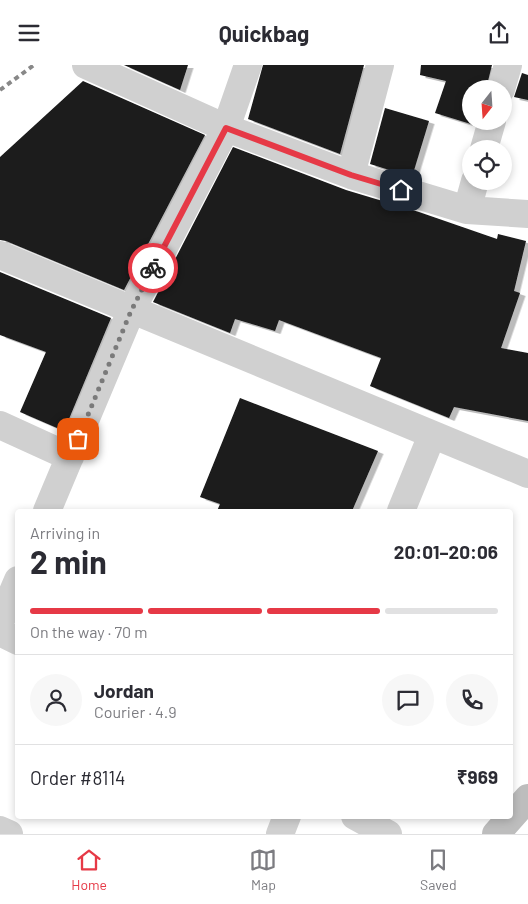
<!DOCTYPE html>
<html lang="en">
<head>
<meta charset="utf-8">
<style>
	:root { --surface:#fff; --page:#f7f7f7; --text:#2b2b33; --muted:#7c7c81; --line:#e1e1e2; --accent:#e63946 }
	body { margin:0; font-family:Barlow,sans-serif; background:var(--page); color:var(--text); height:100vh; display:flex; flex-direction:column; font-size:19px; white-space:nowrap }
	* { box-sizing:border-box; margin:0 }
	p { font-size:16px; color:var(--muted) }
	.icon { flex:none; width:28px; height:28px; fill:none; stroke:currentColor; stroke-width:2; stroke-linecap:round; stroke-linejoin:round }
	.map { position:relative; flex:1; overflow:hidden }
	.details { position:absolute; left:15px; top:444px; width:498px; height:310px; display:flex; flex-direction:column; background:var(--surface); border-radius:5px; box-shadow:0 2px 8px #0003 }
	.details>* { flex:none }
	.needle { width:32px; rotate:197deg }
	.tools { position:absolute; left:462px; top:15px; display:grid; gap:10px }
	.tools a { display:grid; place-items:center; width:50px; height:50px; border-radius:50%; background:var(--surface); box-shadow:0 2px 8px #0003; font-size:25px }
	.pin { position:absolute; display:grid; place-items:center; width:42px; height:42px; color:#fff; margin:-21px; border-radius:10px; box-shadow:0 2px 8px #0006 }
	.courier { position:absolute; display:grid; place-items:center; width:50px; height:50px; margin:-25px; border:4px solid #e63946; border-radius:50%; background:#fff; color:#222; box-shadow:0 1px 6px #0007 }
	.head em { font-style:normal; font-weight:700 }
	.head div { display:flex; flex-direction:column-reverse }
	.head { display:flex; align-items:center; justify-content:space-between; height:85px; padding:0 15px }
	h1 { font-size:32px; font-weight:700; line-height:38px }
	.bar { display:grid; grid-template-columns:repeat(4,1fr); gap:8px 5px; align-content:center; height:60px; padding:0 15px }
	.bar i { height:6px; border-radius:4px; background:var(--line) }
	.bar .selected { background:var(--accent) }
	.bar p { grid-column:span 4 }
	.line { display:flex; align-items:center; gap:12px; padding:0 15px; border-top:1px solid var(--line) }
	.line div { flex:1 }
	.round { display:grid; place-items:center; flex:none; width:52px; height:52px; border-radius:26px; background:var(--page) }
	header { display:flex; justify-content:space-between; align-items:center; height:65px; padding:0 15px; background:var(--surface); font-size:22px; font-weight:700 }
	.tabs { display:flex; justify-content:space-around; align-items:center; height:70px; border-top:1px solid var(--line); background:var(--surface); font-size:14px; color:var(--muted) }
	.tabs a { display:grid; justify-items:center; gap:2px }
	.tabs .selected { color:var(--accent) }
	.map>svg:first-child { display:block }
</style>
</head>
<body>
<header><svg class="icon" aria-label="menu" viewBox="0 0 24 24"><path d="M4 6h16M4 12h16M4 18h16"/></svg>Quickbag<svg class="icon" aria-label="share" viewBox="0 0 24 24"><path d="M12 15V3M7 8l5-5 5 5M5 13v7h14v-7"/></svg></header>
<div class="map">
<svg width="528" height="769" viewBox="0 0 528 769">
	<defs>
		<filter id="shadow"><feDropShadow dx="5.5" dy="3" stdDeviation="0" flood-color="#0004"/></filter>
	</defs>
	<rect width="100%" height="100%" fill="#fff"/>
	<path fill="#1a1a1a" filter="url(#shadow)" d="M124 0H188L180 25Z
		M263 0H364L340 89 248 54Z
		M421 0H492L486 24H471V56H475L474 60 435 48 446 16 420 10Z
		M522 8 528 10V35L514 32Z
		M83 16 205 70 124 225 6 176 0 175V92Z
		M385 43 429 56 412 112 370 99Z
		M233 82 346 125 419 147 497 174 498 169 526 176 514 226 520 228 501 283 528 288V356L454 342 449 353 370 321 381 293 279 255 275 266 235 254 230 268 153 237Z
		M0 207 111 253 64 366 20 347 46 287 0 270Z
		M240 333 378 386 352 446H217L220 439 200 432Z"/>
	<g fill="none" stroke-linecap="round" stroke-linejoin="round">
		<path stroke="#d0d0d0" stroke-width="28" d="M86 0 226 63 351 110 467 145 528 149
			M501 24 508 0
			M484 84 492 56
			M351 110 380 0
			M467 145 475 116
			M0 190 528 409
			M0 360 70 392
			M47 446 131 246 226 63 248 0
			M401 446 432 370
			M0 557 18 515
			M0 567 18 576
			M355 751 388 769
			M0 765 9 769
			M280 769 287 751"/>
		<path stroke="#bdbdbd" stroke-width="28" d="M496 769 528 733"/>
		<path stroke="#888" stroke-width="4" stroke-dasharray="5 4" stroke-linecap="butt" d="M0 25 34 0"/>
	</g>
	<g fill="none" stroke-linecap="round" stroke-linejoin="round">
		<path stroke="#7a7a7a" stroke-width="5" stroke-dasharray="0 9" d="M78 374 131 246 153 203"/>
		<path stroke="#e63946" stroke-width="6" d="M153 203 226 63 351 110 401 125"/>
	</g>
</svg>
<div class="tools">
<a><svg class="needle" viewBox="-14 -14 28 28"><path d="M0-13l5 13h-10z" fill="#e53935"/><path d="M0 13l5-13h-10z" fill="#7c7c81"/></svg></a>
<a><svg class="icon" aria-label="locate" viewBox="0 0 24 24"><circle cx="12" cy="12" r="6"/><path d="M12 2v4M12 18v4M2 12h4M18 12h4"/></svg></a>
</div>
<div class="pin" style="left:78px;top:374px;background:#ea580c"><svg class="icon" aria-label="bag" viewBox="0 0 24 24"><path d="M5 8h14l-1 12H6zM9 8a3 3 0 0 1 6 0"/></svg></div>
<div class="pin" style="left:401px;top:125px;background:#1f2937"><svg class="icon" aria-label="home" viewBox="0 0 24 24"><path d="M3 11l9-7 9 7M6 9v11h12V9"/></svg></div>
<div class="courier" style="left:153px;top:203px"><svg class="icon" aria-label="bike" viewBox="0 0 24 24"><circle cx="6" cy="16" r="4"/><circle cx="18" cy="16" r="4"/><path d="M6 16l4-8h5l3 8M10 8l3 8H6M13 5h3"/></svg></div>
<section class="details">
<div class="head"><div><h1>2 min</h1><p>Arriving in</p></div><em>20:01–20:06</em></div>
<div class="bar"><i class="selected"></i><i class="selected"></i><i class="selected"></i><i></i><p>On the way · 70 m</p></div>
<div class="line" style="height:90px"><a class="round"><svg class="icon" aria-label="person" viewBox="0 0 24 24"><circle cx="12" cy="8" r="4"/><path d="M4 21q1-7 8-7t8 7"/></svg></a><div><b>Jordan</b><p>Courier · 4.9</p></div><a class="round"><svg class="icon" aria-label="chat" viewBox="0 0 24 24"><path d="M4 5h16v11H9l-5 4z"/></svg></a><a class="round"><svg class="icon" aria-label="phone" viewBox="0 0 24 24"><path d="M5 4h4l2 5-3 2q2 4 5 5l2-3 5 2v4C11 20 4 13 5 4z"/></svg></a></div>
<div class="line" style="height:65px"><div>Order #8114</div><b>₹969</b></div>
</section>
</div>
<nav class="tabs">
<a class="selected"><svg class="icon" aria-label="home" viewBox="0 0 24 24"><path d="M3 11l9-7 9 7M6 9v11h12V9"/></svg>Home</a>
<a><svg class="icon" aria-label="map" viewBox="0 0 24 24"><path d="M3 6l6-2 6 2 6-2v14l-6 2-6-2-6 2zM9 4v14M15 6v14"/></svg>Map</a>
<a><svg class="icon" aria-label="saved" viewBox="0 0 24 24"><path d="M7 4h10v16l-5-4-5 4z"/></svg>Saved</a>
</nav>
</body>
</html>
